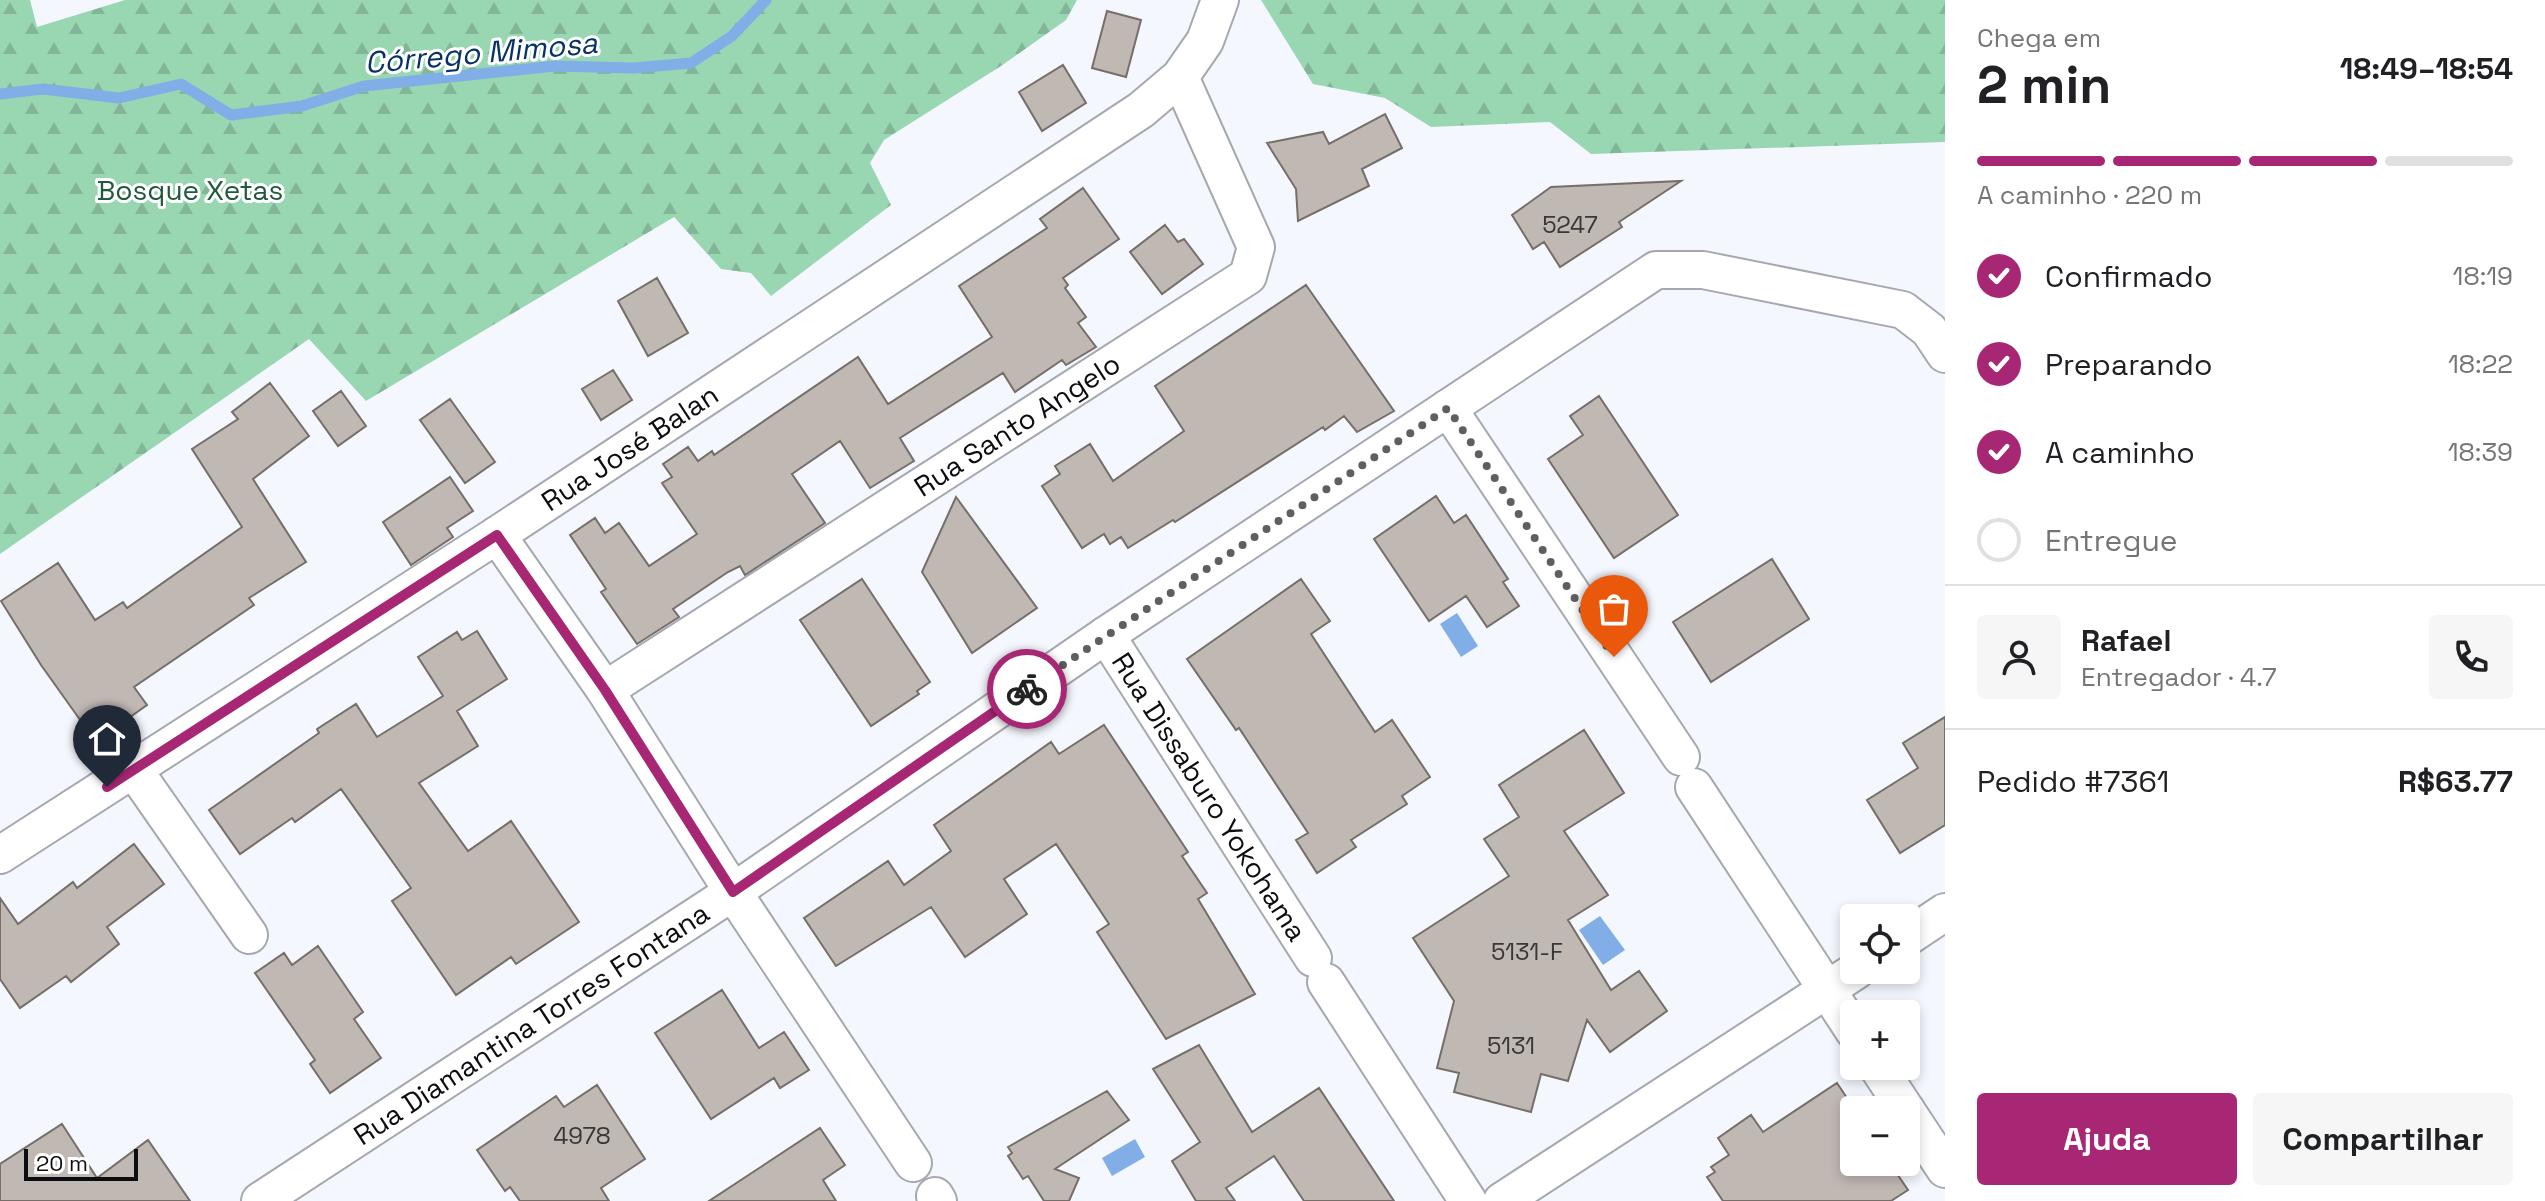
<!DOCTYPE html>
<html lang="pt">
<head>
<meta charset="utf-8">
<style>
	:root { --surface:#fff; --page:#f6f6f6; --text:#202124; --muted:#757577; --line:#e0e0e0; --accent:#a82775 }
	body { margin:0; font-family:"Space Grotesk",sans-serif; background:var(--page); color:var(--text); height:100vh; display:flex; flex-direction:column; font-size:30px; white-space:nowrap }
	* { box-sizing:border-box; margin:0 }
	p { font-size:26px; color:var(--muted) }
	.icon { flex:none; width:44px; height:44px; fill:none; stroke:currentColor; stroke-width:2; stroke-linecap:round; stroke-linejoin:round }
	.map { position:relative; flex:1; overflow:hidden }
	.details { display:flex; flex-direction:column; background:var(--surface); width:600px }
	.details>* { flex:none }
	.tools { position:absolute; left:1840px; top:904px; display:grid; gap:16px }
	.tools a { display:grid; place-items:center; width:80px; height:80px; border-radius:8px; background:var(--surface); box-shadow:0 4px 12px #0003; font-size:40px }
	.scale { position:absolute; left:24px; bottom:20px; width:114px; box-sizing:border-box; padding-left:8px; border:4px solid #0c0d10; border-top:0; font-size:22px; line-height:28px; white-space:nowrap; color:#0c0d10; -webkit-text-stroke:6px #fff; paint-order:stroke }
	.pin { position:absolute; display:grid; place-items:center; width:68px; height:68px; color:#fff; margin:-82px -34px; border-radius:50% 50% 50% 0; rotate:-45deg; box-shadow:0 0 8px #0007 }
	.pin .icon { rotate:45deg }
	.courier { position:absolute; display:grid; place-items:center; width:80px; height:80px; margin:-40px; border:6px solid #a82775; border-radius:50%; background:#fff; color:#222; box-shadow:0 2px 10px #0007 }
	.head em { font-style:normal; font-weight:600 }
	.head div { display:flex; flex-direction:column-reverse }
	.head { display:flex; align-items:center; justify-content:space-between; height:136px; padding:0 32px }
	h1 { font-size:52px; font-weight:600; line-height:60px }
	.bar { display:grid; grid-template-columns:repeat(4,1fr); gap:12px 8px; align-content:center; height:96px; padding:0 32px }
	.bar i { height:10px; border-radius:6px; background:var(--line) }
	.bar .current { background:var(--accent) }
	.bar p { grid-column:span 4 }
	.line { display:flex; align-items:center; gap:20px; padding:0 32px; border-top:2px solid var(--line) }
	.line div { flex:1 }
	.round { display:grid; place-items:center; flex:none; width:84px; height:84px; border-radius:8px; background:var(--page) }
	ol { padding:0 32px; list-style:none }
	li { display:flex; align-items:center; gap:24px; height:88px }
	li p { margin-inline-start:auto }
	li .icon { padding:8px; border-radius:50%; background:var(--accent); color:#fff; stroke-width:4 }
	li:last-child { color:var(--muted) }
	li i { width:44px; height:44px; border:4px solid var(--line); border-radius:50% }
	.button { display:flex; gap:16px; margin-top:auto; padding:16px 32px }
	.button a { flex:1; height:92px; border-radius:8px; background:var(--accent); color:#fff; font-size:32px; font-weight:600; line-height:92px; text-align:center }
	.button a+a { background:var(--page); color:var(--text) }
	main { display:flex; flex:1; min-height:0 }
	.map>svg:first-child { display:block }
</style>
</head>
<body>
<main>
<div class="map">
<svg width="1945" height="1201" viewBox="0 0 1945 1201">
	<defs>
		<pattern id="forest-firs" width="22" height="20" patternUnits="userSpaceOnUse" patternTransform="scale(2)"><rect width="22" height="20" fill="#99d6b2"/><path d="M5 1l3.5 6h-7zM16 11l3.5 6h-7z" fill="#83b698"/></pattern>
	</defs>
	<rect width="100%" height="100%" fill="#f5f7fe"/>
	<path fill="url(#forest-firs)" d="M0 0H30L37 27 125 0H1077L1066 20 1001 66 884 140 870 163 891 205 771 296 751 273 721 269 674 217 366 401 309 339 0 554Z
		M1261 0H1945V142L1591 154 1550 122 1431 127 1385 98 1313 84Z"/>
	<path fill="#82aee8" d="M1457 613 1478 646 1461 657 1440 624Z
		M1600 916 1625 950 1603 965 1579 930Z
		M1135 1139 1145 1157 1112 1176 1102 1158Z"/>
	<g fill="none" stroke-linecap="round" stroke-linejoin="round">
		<path stroke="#82aee8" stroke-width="11" d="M0 94 43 89 119 98 181 84 231 115 302 106 364 86 555 66 634 68 691 63 732 36 766 0"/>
	</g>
	<path fill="#c0b8b3" stroke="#756e69" stroke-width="2" d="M1107 11 1141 20 1126 77 1092 68Z
		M1063 65 1086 103 1042 131 1019 92Z
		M1385 114 1402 148 1362 169 1369 186 1298 221 1296 189 1267 143 1323 132 1329 144Z
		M1681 181 1619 222 1622 227 1560 267 1544 242 1533 249 1512 215 1551 187Z
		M1083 188 1119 239 1063 278 1068 285 1065 288 1086 317 1078 323 1096 347 1066 365 1062 360 1015 392 1003 373 900 438 914 461 870 488 840 441 792 474 825 523 745 575 740 566 728 572 673 609 679 617 637 644 601 592 606 589 570 535 595 518 605 533 619 523 649 566 697 534 662 483 672 477 663 464 688 447 698 461 712 451 714 455 858 357 888 404 992 337 959 286 1047 228 1040 219Z
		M1165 225 1178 242 1184 239 1203 264 1162 294 1130 252Z
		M657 278 688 333 648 356 618 301Z
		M1306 285 1394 411 1357 432 1344 416 1325 430 1323 427 1175 522 1173 520 1128 548 1121 537 1110 544 1104 534 1082 548 1042 486 1060 474 1055 466 1090 444 1113 481 1184 431 1155 386Z
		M613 370 632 400 601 420 582 389Z
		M270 383 309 436 253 479 306 562 249 598 254 605 134 687 147 705 116 727 104 710 83 724 41 665 1 601 58 563 95 620 123 602 127 608 242 527 192 449 238 419 232 412Z
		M341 391 366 426 338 446 313 411Z
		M1599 396 1678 515 1614 558 1548 459 1583 435 1570 416Z
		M450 399 495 462 465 483 420 420Z
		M450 477 473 511 447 528 453 537 411 565 383 522Z
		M1436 496 1454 523 1466 515 1508 579 1503 582 1519 606 1487 627 1466 596 1429 621 1374 539Z
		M956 497 1037 608 972 653 922 572Z
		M1772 559 1809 619 1711 682 1673 622Z
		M862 579 930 682 917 691 919 694 871 726 800 620Z
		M1301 579 1330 621 1311 634 1375 732 1392 720 1430 777 1402 796 1407 804 1351 840 1356 847 1317 873 1296 840 1308 833 1239 728 1236 730 1187 659Z
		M477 631 507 679 457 711 478 746 419 783 468 851 511 821 579 922 516 964 511 957 456 995 392 901 411 888 341 789 295 822 292 818 240 854 209 810 319 733 317 729 356 704 377 737 443 696 418 657 457 632 462 640Z
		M1945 717V825L1900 853 1867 800 1918 768 1903 743Z
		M1104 725 1188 852 1182 856 1207 893 1198 899 1255 994 1166 1039 1097 932 1109 924 1056 844 1004 879 1027 914 965 957 931 907 836 966 804 918 888 861 904 885 951 851 934 825 1051 742 1059 754Z
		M1584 730 1624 793 1564 831 1608 895 1568 920 1611 990 1639 971 1667 1011 1610 1052 1587 1020 1568 1081 1541 1074 1531 1112 1454 1092 1459 1073 1437 1068 1454 1001 1413 938 1509 876 1484 839 1519 817 1499 785Z
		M134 844 164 884 107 927 119 944 71 982 66 976 20 1008 0 979V898L18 924 73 882 77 888Z
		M318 946 363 1012 354 1019 381 1058 330 1093 310 1064 315 1060 255 973 284 953 292 965Z
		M722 990 759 1048 784 1032 809 1070 780 1088 774 1078 711 1119 655 1033Z
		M1199 1045 1252 1132 1319 1088 1394 1201H1304L1274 1156 1226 1188 1235 1201H1196L1172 1161 1200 1142 1153 1069Z
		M1837 1083 1855 1110 1854 1162H1889L1908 1190 1891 1201H1723L1707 1177 1715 1172 1711 1167 1729 1155 1718 1138 1751 1115 1763 1132Z
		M597 1085 645 1159 601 1188 609 1201H520L510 1187 505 1191 477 1150 556 1096 564 1107Z
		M1107 1091 1129 1120 1055 1169 1079 1178 1069 1201H1044L1028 1176 1023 1179 1008 1156 1012 1153 1008 1147Z
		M62 1124 97 1178 148 1140 190 1201H0V1164Z
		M820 1128 845 1165 823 1180 836 1201H709Z"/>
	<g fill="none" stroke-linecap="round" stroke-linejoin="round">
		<g stroke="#a5a8b0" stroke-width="40">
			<g id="minor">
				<path d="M1448 408 1681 757"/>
				<path d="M497 535 605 690 733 892 913 1163"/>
				<path id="s1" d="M1106 635 1313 958"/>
				<path id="s2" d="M605 690 1248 276 1256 247 1180 77"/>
				<path d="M134 770 249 935"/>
				<path d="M1694 787 1854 1031"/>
				<path id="s3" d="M0 855 497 535 1141 110 1180 77 1205 41 1220 0"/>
				<path d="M1906 938 1945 912"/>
				<path d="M1326 982 1468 1201"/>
				<path d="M1877 1066 1906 1110"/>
				<path d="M1906 1110 1945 1169"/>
				<path d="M935 1196 938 1201"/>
				<path id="s4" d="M260 1201 733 892 1106 635 1656 270H1703L1903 310 1929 330 1945 354"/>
				<path d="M1502 1201 1857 970"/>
			</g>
		</g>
		<use href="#minor" stroke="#fff" stroke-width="36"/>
	</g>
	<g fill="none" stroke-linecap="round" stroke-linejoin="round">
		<path stroke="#5e5f63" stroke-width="8" stroke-dasharray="0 14.4" d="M1027 689 1448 408 1614 657"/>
		<path stroke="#a82775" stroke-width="10" d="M107 787 497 535 605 690 733 892 1027 689"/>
	</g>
	<g text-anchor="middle" stroke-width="6" stroke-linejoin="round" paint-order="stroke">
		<g font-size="24" fill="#393839">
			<text x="1570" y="233">5247</text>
			<text x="1527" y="960">5131-F</text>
			<text x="1511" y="1054">5131</text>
			<text x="582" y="1144">4978</text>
		</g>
		<g font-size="28" fill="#22593d" stroke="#fff">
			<text x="190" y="200">Bosque Xetas</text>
		</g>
		<g font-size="28" fill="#0c0d10" stroke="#fff">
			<text dy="10" stroke="none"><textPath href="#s2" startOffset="490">Rua Santo Angelo</textPath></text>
			<text dy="10" stroke="none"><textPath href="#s3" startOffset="750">Rua José Balan</textPath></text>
			<text dy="10" stroke="none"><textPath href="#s1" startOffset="192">Rua Dissaburo Yokohama</textPath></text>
			<text dy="10" stroke="none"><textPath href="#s4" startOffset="324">Rua Diamantina Torres Fontana</textPath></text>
		</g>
		<g font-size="30" font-style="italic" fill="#063265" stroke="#fff">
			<text transform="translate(481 53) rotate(-5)" y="10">Córrego Mimosa</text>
		</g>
	</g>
</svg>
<div class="tools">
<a><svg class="icon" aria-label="locate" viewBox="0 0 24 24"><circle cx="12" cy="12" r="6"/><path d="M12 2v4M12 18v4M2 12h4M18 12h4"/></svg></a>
<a>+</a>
<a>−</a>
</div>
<div class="scale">20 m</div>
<div class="pin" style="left:1614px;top:657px;background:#ea580c"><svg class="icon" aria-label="bag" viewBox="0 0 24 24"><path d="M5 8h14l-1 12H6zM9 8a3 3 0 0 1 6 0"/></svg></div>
<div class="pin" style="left:107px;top:787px;background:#1f2937"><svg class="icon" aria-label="home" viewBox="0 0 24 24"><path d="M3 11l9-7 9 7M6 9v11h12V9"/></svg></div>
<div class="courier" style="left:1027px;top:689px"><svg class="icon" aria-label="bike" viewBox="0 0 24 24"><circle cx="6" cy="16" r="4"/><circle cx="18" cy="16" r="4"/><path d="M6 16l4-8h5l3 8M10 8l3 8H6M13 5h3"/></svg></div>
</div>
<section class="details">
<div class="head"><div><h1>2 min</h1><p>Chega em</p></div><em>18:49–18:54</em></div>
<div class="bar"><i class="current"></i><i class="current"></i><i class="current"></i><i></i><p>A caminho · 220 m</p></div>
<ol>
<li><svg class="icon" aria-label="check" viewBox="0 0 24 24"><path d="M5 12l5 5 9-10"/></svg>Confirmado<p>18:19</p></li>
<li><svg class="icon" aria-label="check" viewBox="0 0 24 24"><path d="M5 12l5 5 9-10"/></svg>Preparando<p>18:22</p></li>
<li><svg class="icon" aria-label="check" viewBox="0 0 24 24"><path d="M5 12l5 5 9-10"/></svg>A caminho<p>18:39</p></li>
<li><i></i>Entregue</li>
</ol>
<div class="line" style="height:144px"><a class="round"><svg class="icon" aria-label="person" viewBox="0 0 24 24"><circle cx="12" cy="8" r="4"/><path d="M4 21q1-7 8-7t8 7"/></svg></a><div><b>Rafael</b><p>Entregador · 4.7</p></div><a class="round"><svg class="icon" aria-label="phone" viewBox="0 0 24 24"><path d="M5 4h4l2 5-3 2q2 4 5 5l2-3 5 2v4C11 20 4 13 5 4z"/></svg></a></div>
<div class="line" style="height:104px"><div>Pedido #7361</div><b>R$63.77</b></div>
<div class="button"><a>Ajuda</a><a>Compartilhar</a></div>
</section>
</main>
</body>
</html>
